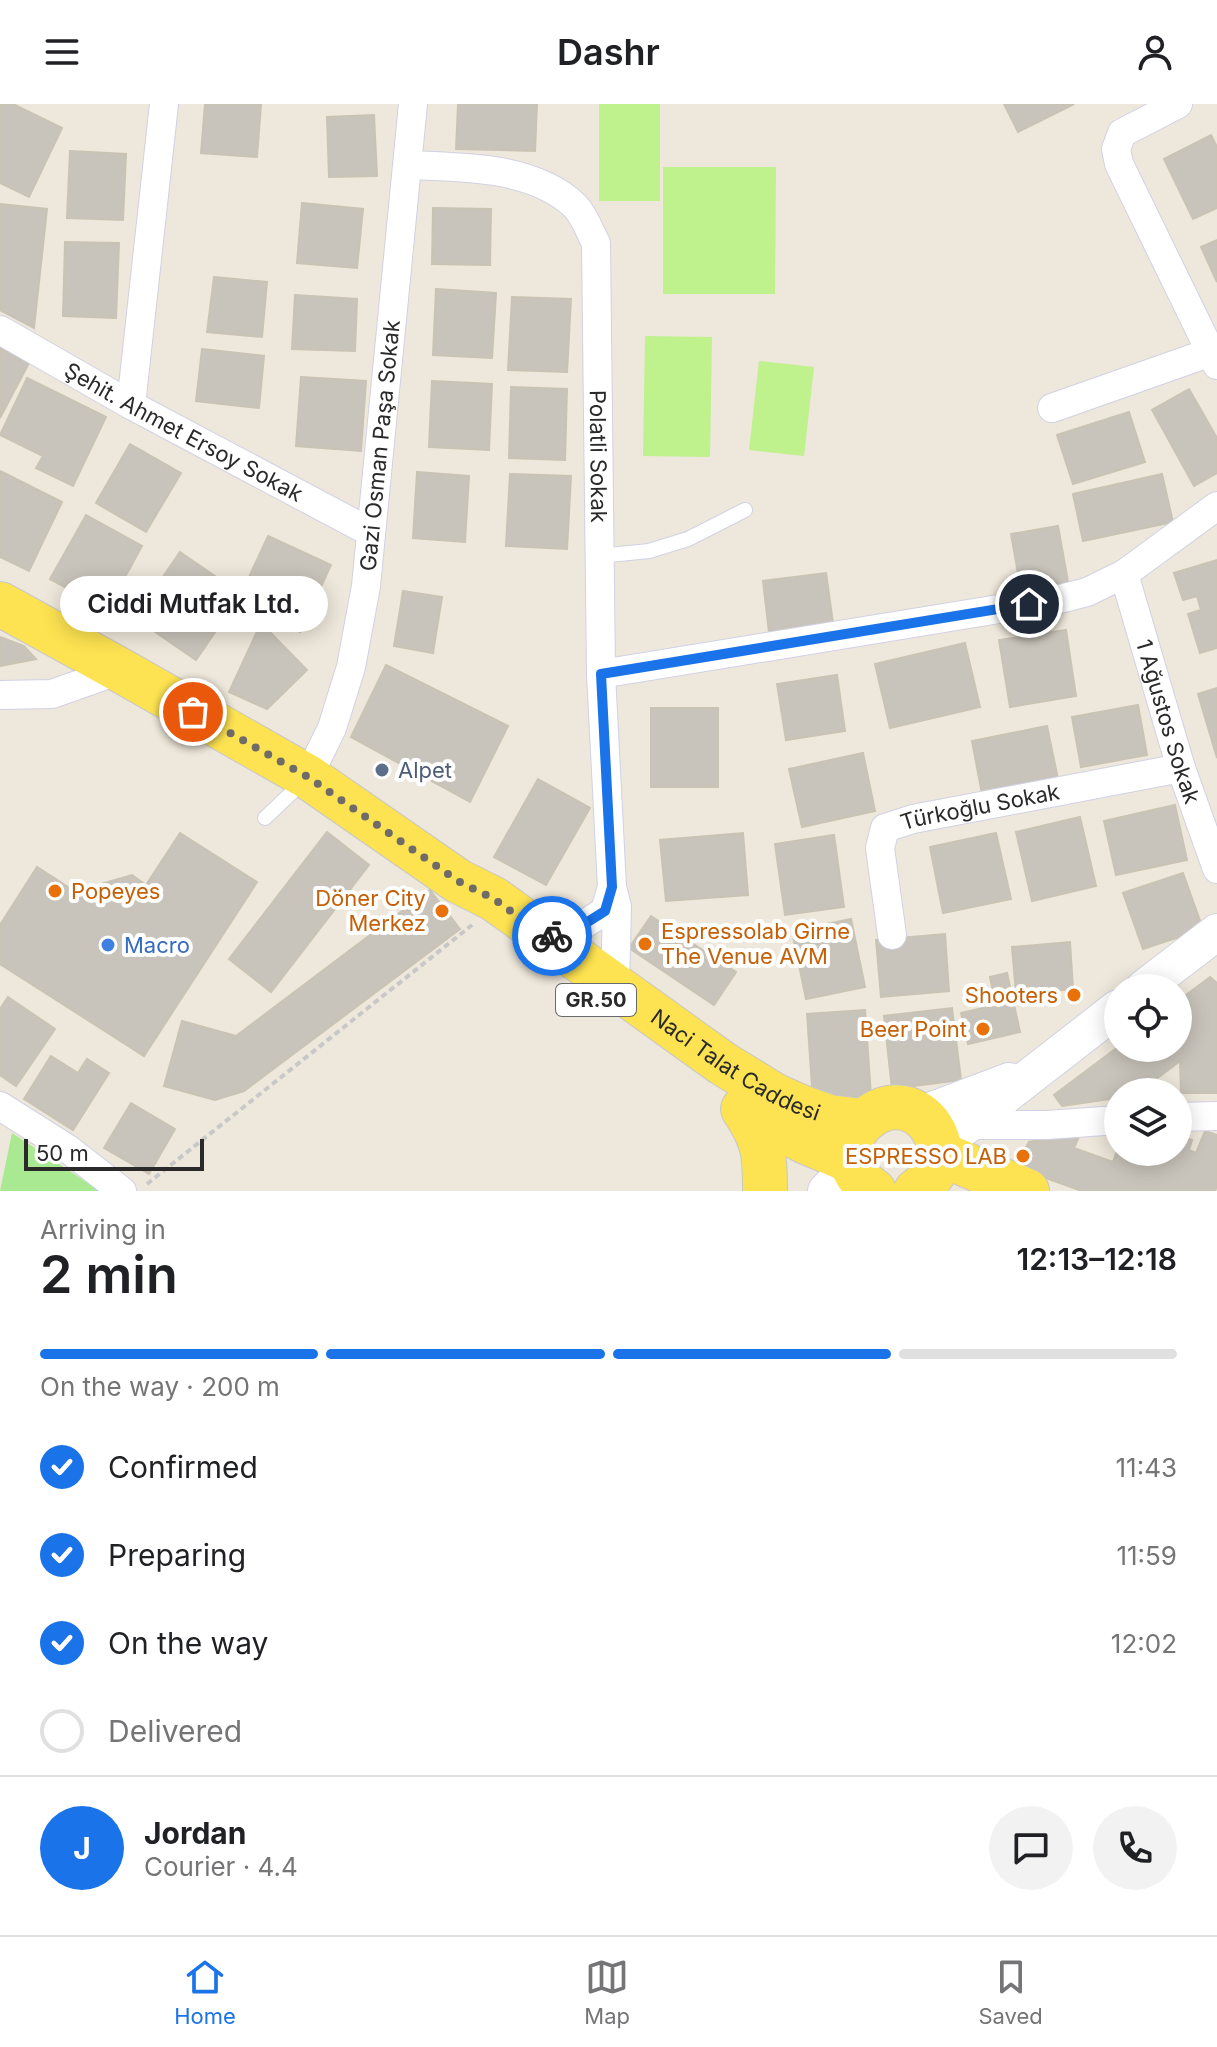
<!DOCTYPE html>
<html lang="en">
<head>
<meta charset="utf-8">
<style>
	:root { --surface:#fff; --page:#f2f2f2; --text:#202124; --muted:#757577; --line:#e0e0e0; --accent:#1a73e8 }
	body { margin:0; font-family:Inter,sans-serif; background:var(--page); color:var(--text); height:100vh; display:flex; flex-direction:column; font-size:30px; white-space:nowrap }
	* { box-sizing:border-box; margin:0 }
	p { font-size:26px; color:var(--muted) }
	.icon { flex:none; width:44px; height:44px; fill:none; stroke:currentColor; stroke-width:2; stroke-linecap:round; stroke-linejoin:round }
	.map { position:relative; height:1087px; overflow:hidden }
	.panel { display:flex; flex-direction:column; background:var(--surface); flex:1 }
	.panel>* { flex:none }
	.buttons { position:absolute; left:1104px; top:870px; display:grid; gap:16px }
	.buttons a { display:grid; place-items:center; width:88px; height:88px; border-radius:50%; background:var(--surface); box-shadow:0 4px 20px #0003; font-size:40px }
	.scale { position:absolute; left:24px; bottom:20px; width:180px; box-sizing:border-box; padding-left:8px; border:4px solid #2a2a2a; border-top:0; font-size:22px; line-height:28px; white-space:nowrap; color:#2a2a2a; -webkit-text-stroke:6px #fff; paint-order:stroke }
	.pin { position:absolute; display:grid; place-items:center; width:68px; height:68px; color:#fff; margin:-34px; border:4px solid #fff; border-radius:50%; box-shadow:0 2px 8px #0007 }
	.courier { position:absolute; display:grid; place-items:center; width:80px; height:80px; margin:-40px; border:6px solid #1a73e8; border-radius:50%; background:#fff; color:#222; box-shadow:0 2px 10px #0007 }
	.bubble { position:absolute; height:56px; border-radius:28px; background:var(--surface); box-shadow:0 4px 20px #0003; font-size:26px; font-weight:600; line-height:56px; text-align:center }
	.overview em { font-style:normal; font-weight:600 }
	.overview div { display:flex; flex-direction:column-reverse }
	.overview { display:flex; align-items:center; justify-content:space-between; height:136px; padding:0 40px }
	h1 { font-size:52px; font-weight:600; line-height:60px }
	.bar { display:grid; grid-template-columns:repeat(4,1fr); gap:12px 8px; align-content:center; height:96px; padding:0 40px }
	.bar i { height:10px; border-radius:6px; background:var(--line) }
	.bar .current { background:var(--accent) }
	.bar p { grid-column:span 4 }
	.line { display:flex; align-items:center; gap:20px; padding:0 40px; border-top:2px solid var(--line) }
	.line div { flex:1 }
	.round { display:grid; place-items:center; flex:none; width:84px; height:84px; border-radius:42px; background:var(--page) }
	ol { padding:0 40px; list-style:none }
	li { display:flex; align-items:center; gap:24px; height:88px }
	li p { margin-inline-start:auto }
	li .icon { padding:8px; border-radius:50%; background:var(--accent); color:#fff; stroke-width:4 }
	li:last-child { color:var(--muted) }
	li i { width:44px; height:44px; border:4px solid var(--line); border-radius:50% }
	header { display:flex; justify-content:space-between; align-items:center; height:104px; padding:0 40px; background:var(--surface); font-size:36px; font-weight:600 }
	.tab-bar { display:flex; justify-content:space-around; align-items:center; height:112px; border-top:2px solid var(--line); background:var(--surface); font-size:22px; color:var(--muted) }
	.tab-bar a { display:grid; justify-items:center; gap:4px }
	.tab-bar .current { color:var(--accent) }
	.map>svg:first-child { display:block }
</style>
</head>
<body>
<header><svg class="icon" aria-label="menu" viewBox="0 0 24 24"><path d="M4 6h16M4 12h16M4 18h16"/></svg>Dashr<svg class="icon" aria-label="person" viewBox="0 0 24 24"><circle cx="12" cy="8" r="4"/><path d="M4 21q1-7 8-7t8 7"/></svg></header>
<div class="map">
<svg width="1217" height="1087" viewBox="0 0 1217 1087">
	<rect width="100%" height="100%" fill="#eee7db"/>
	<path fill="#a9e992" d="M12 1029 100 1087H0Z"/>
	<path fill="#bff18d" d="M599 0H660V97H599Z
		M663 63H776L775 190H663Z
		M645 232 712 233 710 353 643 352Z
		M759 257 814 263 804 352 749 346Z"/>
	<path fill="#c9c4bb" stroke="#c9c3b4" stroke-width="2" d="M0 0H13L62 24 29 93 0 79Z
		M205 0H261L257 53 201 49Z
		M458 0H537L535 47 456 45Z
		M1004 0H1074L1018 28Z
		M374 11 377 72 329 73 327 13Z
		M1211 31 1217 43V104L1193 115 1164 55Z
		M70 47 126 50 123 116 67 114Z
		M302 99 363 105 357 164 297 159Z
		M0 100 47 105 34 224 0 206Z
		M433 104 491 105 490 161 432 160Z
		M1217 136V178L1201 143Z
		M65 138 119 139 116 214 63 212Z
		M214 173 267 178 262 233 207 228Z
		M436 185 496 189 492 254 433 251Z
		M295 191 357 195 355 247 292 245Z
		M512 193 571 195 567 268 508 266Z
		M0 244 29 259 0 314Z
		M202 245 264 252 259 304 196 297Z
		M301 273 366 277 361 347 296 342Z
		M27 274 106 313 73 382 36 364 43 352 0 331Z
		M432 277 492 280 489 346 429 343Z
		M511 283 567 285 565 356 509 354Z
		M1189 285 1217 334V369L1194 382 1152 306Z
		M1129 308 1145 358 1073 380 1057 331Z
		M130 340 181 369 146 428 96 399Z
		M0 367 62 398 29 467 0 453Z
		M417 368 469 372 465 438 413 434Z
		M510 370 571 372 567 445 506 442Z
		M1162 370 1173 418 1083 437 1073 390Z
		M86 411 142 442 107 506 50 475Z
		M1058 422 1068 478 1021 486 1011 430Z
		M268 432 331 461 300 528 237 499Z
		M180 448 241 490 196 556 135 514Z
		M1217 456V544L1200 549 1188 510 1201 506 1197 492 1183 496 1174 469Z
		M826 469 833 519 769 528 763 477Z
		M403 487 442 493 433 549 394 542Z
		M261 519 307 566 267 605 229 588Z
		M1066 526 1076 592 1010 603 999 536Z
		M0 533 24 542 36 555 0 562Z
		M965 539 980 603 890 624 875 560Z
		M386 561 508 622 470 698 351 633Z
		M837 571 845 627 786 636 777 580Z
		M1217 584V654L1198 590Z
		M1138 601 1147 651 1081 663 1072 613Z
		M651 604H718V683H651Z
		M1047 622 1058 675 982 690 972 637Z
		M863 649 875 707 802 723 789 665Z
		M538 675 590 704 546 781 494 753Z
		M1175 701 1187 756 1116 771 1104 717Z
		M1080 713 1096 782 1032 797 1016 728Z
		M327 728 369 761 271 888 229 855Z
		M180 729 257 778 144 952 0 860V821L37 763 88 796 97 781 132 771 146 781Z
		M743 729 748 791 666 797 660 736Z
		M996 729 1011 795 943 809 930 743Z
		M834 731 844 803 785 811 775 740Z
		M1183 769 1203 825 1143 845 1123 789Z
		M430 786 460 825 244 987 215 996 164 982 182 917 236 932Z
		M651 812 736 868 714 901 629 844Z
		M851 815 865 883 806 895 792 827Z
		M945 830 949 887 881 893 876 836Z
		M1070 838 1073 885 1016 890 1012 843Z
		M1007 869 1020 928 968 940 961 909 996 901 990 873Z
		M1210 873 1217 879V989H1181L1180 957 1139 988H1118V994L1062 1002 1054 991 1118 943 1178 944V897Z
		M8 893 55 925 16 982 0 971V905Z
		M952 904 961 976 892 985 884 912Z
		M865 906 871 992 813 996 807 910Z
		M51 952 78 969 87 955 109 969 73 1026 24 995Z
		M131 999 175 1025 149 1070 104 1044Z
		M1205 1027 1217 1031V1082L1215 1087H1082L1015 1063 1029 1038 1081 1028 1074 1044 1113 1058 1118 1044V1048H1178V1031L1192 1036 1189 1046 1196 1049Z"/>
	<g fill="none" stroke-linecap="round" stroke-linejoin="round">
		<g stroke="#d0d2e5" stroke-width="16">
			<path id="service" d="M599 452 649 447 688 435 745 406
				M265 714 305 676"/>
		</g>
		<g stroke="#d0d2e5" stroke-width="30">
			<g id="minor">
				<path d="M1178 0 1122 29 1116 45 1119 60 1217 261"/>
				<path id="s1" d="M408 61C461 63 534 62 575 102 584 111 590 128 596 139L601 570 612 783 617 803 615 882"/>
				<path id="s2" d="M0 226 131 301 370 428"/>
				<path d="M131 301 164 0"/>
				<path d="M1052 304 1211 248"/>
				<path id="s3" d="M1124 470 1181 664 1217 765"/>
				<path d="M601 570 1060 495 1087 488 1124 470 1217 402"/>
				<path d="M0 591 52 590 120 566"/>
				<path id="s4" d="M308 673 332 624 351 563 366 482 413 0"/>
				<path id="s5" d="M892 831 880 744 885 724 913 715 1181 664"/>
				<path d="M547 833 575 826 605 807 612 783"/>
				<path d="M0 1002 68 1045 122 1087"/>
				<path d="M1178 1013 1217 1012"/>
				<path d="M970 1021H1047L1118 1016"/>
			</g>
		</g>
		<g stroke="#d0d2e5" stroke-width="38">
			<path id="tertiary" d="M1144 884 1217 828
				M919 1011 1009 977
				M939 1043 1118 904
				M826 1087 852 1061"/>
		</g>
		<g stroke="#c8c8c8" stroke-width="46">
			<g id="primary">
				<path id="s6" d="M0 500 120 566 308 673 458 777 494 795 722 959 774 991 801 1003 829 1013 863 1017"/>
				<path d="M743 1005C764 1037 765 1048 765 1087"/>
				<path d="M750 1009 806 1038 851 1057"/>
				<path d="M939 1049 1027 1087"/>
				<path d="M874 1087C857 1075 848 1061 851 1040 853 1027 861 1018 872 1011 918 980 970 1050 916 1087"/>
			</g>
		</g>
		<path stroke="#c8c8c8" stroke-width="4" stroke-dasharray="6 4" stroke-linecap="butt" d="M147 1080 472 821"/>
		<use href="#service" stroke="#fff" stroke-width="14"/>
		<use href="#minor" stroke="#fff" stroke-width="28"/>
		<use href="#tertiary" stroke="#fff" stroke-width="36"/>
		<use href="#primary" stroke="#fde251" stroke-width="44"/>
	</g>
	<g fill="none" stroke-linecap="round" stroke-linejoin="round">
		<path stroke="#6f6c68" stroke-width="8" stroke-dasharray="0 14.4" d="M193 608 308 673 458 777 494 795 547 833 552 832"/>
		<path stroke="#1a73e8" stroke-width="10" d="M552 832 575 826 605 807 612 783 601 570 1029 500"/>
	</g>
	<circle fill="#5c6f8a" stroke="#fff" stroke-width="3" cx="382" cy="666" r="8"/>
	<g fill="#e8710a" stroke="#fff" stroke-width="3">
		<circle cx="55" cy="787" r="8"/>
		<circle cx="442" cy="807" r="8"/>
		<circle cx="645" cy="840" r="8"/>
		<circle cx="1074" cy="891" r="8"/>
		<circle cx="983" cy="925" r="8"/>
		<circle cx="1023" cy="1052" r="8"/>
	</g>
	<circle fill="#3f7fe0" stroke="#fff" stroke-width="3" cx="108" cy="841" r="8"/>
	<g text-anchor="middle" stroke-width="8" stroke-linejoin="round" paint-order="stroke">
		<rect fill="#fff" stroke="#6a6a6a" stroke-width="2" x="556" y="880" width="80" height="32" rx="6"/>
		<g font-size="20" font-weight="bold" fill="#2a2a2a">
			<text x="596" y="903">GR.50</text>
		</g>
		<g font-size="22" fill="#2a2a2a" stroke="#fff">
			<text dy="8" stroke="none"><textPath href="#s2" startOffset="210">Şehit. Ahmet Ersoy Sokak</textPath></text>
			<text dy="8" stroke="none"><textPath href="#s4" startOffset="342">Gazi Osman Paşa Sokak</textPath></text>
			<text dy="8" stroke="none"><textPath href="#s1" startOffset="432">Polatli Sokak</textPath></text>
			<text dy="8" stroke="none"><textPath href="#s3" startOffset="154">1 Ağustos Sokak</textPath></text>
			<text dy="8" stroke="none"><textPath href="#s5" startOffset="206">Türkoğlu Sokak</textPath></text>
			<text dy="8" stroke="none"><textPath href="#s6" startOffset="870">Naci Talat Caddesi</textPath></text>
		</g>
		<g font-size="22" fill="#4e5e75" stroke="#fff" text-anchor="start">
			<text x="398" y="674">Alpet</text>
		</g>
		<g font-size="22" fill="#c56008" stroke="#fff" text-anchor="end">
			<text x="71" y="795" text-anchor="start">Popeyes</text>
			<text x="426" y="802">Döner City<tspan x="426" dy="25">Merkez</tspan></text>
			<text x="661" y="835" text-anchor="start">Espressolab Girne<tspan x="661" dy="25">The Venue AVM</tspan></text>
			<text x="1058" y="899">Shooters</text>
			<text x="967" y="933">Beer Point</text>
			<text x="1007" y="1060">ESPRESSO LAB</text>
		</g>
		<g font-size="22" fill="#366cbe" stroke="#fff" text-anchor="start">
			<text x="124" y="849">Macro</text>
		</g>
	</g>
</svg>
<div class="buttons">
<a><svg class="icon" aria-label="locate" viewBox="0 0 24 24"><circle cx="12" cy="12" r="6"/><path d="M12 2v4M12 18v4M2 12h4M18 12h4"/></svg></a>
<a><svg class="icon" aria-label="layers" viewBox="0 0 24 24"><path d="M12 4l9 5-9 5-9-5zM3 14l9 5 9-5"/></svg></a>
</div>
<div class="scale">50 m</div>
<div class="pin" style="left:193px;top:608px;background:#ea580c"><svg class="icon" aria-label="bag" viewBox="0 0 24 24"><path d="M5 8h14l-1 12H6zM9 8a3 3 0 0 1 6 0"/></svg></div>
<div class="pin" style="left:1029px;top:500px;background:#1f2937"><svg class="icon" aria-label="home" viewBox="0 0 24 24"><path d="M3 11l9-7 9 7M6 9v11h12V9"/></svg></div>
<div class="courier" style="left:552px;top:832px"><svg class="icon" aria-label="bike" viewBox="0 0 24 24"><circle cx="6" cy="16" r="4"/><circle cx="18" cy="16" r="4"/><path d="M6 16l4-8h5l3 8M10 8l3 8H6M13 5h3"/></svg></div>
<div class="bubble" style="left:60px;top:472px;width:268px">Ciddi Mutfak Ltd.</div>
</div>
<section class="panel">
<div class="overview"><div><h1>2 min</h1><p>Arriving in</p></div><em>12:13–12:18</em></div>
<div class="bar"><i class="current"></i><i class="current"></i><i class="current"></i><i></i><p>On the way · 200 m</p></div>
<ol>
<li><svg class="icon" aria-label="check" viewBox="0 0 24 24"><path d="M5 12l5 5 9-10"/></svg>Confirmed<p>11:43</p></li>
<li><svg class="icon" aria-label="check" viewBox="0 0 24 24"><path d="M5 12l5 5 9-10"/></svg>Preparing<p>11:59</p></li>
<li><svg class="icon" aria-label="check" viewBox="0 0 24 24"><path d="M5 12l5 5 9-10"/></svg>On the way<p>12:02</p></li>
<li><i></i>Delivered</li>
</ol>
<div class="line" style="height:144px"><b class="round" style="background:var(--accent);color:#fff">J</b><div><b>Jordan</b><p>Courier · 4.4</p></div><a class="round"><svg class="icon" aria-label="chat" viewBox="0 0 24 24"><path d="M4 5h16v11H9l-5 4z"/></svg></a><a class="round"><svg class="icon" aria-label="phone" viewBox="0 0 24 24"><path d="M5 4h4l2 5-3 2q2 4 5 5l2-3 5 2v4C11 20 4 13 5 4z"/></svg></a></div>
</section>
<nav class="tab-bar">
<a class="current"><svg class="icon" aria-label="home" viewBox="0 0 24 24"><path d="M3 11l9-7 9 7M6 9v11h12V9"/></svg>Home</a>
<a><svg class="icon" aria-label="map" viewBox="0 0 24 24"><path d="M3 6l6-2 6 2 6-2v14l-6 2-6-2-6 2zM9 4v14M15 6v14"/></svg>Map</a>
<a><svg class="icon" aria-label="saved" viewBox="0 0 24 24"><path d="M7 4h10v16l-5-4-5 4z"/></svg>Saved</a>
</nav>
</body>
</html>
